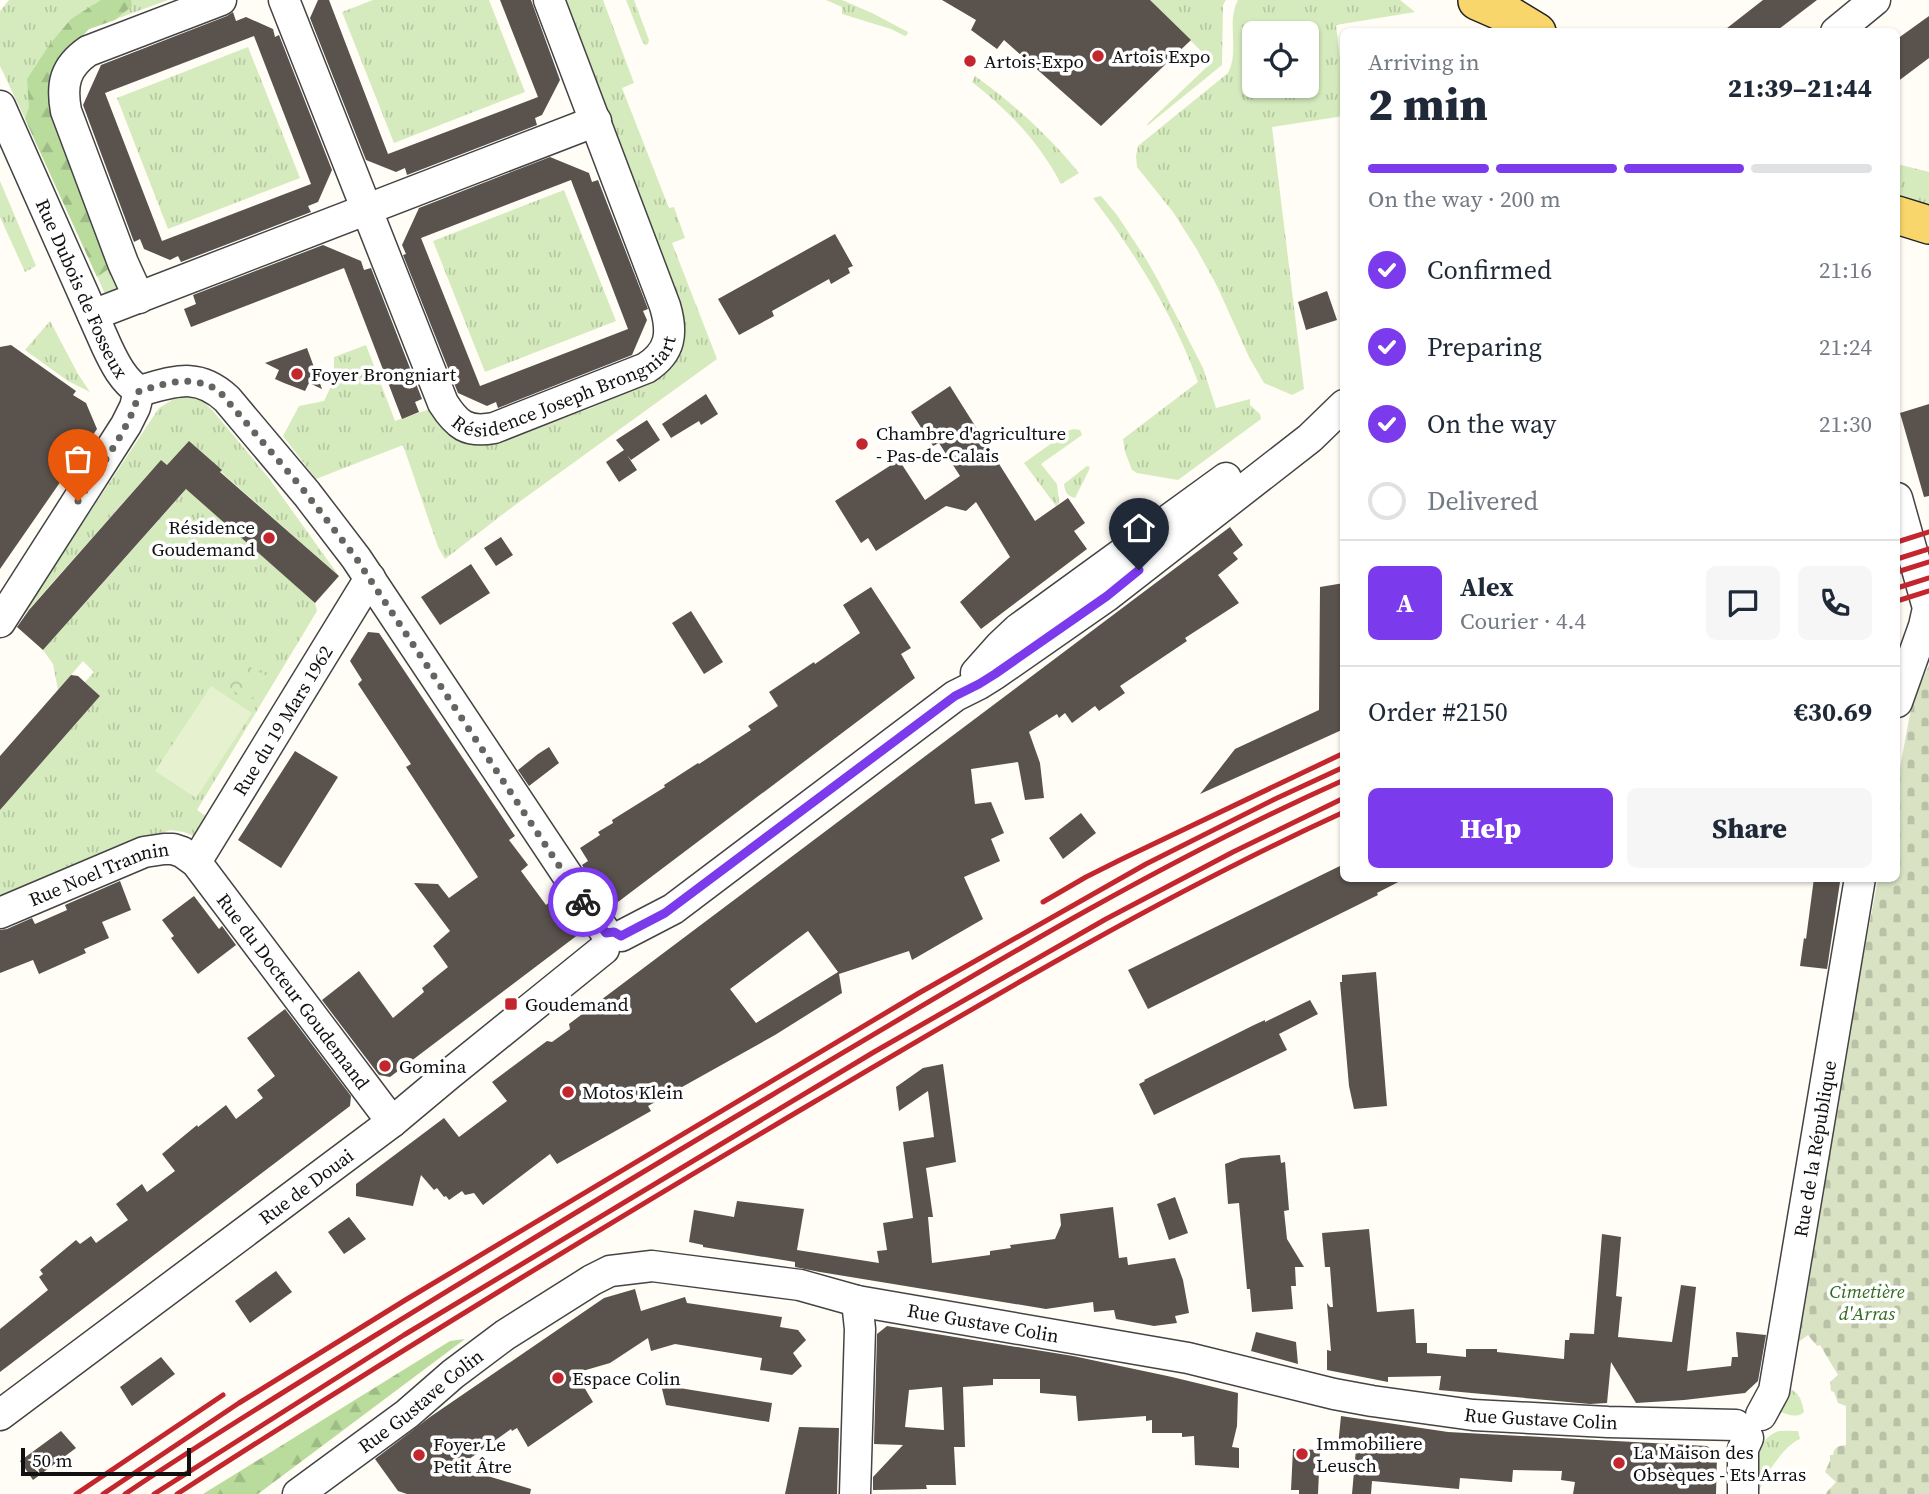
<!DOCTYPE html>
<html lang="en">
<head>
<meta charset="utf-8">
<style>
	:root { --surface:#fff; --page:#f6f6f7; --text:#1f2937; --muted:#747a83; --line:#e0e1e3; --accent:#7c3aed }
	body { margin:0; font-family:"Source Serif 4",serif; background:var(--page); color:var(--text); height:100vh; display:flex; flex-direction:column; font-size:26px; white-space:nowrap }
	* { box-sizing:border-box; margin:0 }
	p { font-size:23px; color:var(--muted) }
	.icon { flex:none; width:38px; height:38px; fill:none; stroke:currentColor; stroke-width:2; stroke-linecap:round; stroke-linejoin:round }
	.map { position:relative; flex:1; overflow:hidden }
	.sheet { position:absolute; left:1340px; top:28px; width:560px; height:854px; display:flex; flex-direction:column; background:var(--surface); border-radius:10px; box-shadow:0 2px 5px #0004 }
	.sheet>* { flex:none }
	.tools { position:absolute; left:1242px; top:21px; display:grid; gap:14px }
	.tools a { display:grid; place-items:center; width:77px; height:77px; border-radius:10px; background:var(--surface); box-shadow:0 2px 5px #0004; font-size:35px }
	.scale { position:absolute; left:21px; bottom:18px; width:170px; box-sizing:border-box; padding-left:7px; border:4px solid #111; border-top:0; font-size:19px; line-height:24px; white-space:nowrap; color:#111; -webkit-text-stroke:5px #fff; paint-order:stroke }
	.pin { position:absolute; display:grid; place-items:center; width:60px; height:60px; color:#fff; margin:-72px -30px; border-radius:50% 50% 50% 0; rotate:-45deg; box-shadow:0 0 7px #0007 }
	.pin .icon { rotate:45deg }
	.courier { position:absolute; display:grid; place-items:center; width:70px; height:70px; margin:-35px; border:5px solid #7c3aed; border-radius:50%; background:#fff; color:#222; box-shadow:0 2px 9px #0007 }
	.summary em { font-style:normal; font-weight:800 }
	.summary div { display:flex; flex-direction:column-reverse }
	.summary { display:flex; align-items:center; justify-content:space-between; height:119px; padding:0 28px }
	h1 { font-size:46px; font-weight:800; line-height:52px }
	.bar { display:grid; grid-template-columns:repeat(4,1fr); gap:10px 7px; align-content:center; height:84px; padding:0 28px }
	.bar i { height:9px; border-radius:5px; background:var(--line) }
	.bar .current { background:var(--accent) }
	.bar p { grid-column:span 4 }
	.line { display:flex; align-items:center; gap:18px; padding:0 28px; border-top:2px solid var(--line) }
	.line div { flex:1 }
	.round { display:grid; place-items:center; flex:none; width:74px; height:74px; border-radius:10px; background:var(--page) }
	ol { padding:0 28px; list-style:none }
	li { display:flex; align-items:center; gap:21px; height:77px }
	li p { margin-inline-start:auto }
	li .icon { padding:7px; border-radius:50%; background:var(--accent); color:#fff; stroke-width:4 }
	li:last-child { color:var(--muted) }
	li i { width:38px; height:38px; border:4px solid var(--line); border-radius:50% }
	.cta { display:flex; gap:14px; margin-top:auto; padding:14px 28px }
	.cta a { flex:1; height:80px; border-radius:10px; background:var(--accent); color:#fff; font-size:28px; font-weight:800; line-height:80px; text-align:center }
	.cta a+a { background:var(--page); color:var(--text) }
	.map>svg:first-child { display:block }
</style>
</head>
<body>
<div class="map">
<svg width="1929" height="1494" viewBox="0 0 1929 1494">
	<defs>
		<pattern id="grass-tufts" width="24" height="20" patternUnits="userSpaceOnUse" patternTransform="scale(1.75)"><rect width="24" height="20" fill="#d5ebbd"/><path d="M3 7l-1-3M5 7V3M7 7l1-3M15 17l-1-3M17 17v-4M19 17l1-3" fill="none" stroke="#b6c8a1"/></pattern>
		<pattern id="forest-firs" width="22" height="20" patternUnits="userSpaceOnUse" patternTransform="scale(1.75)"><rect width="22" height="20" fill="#b9dc9c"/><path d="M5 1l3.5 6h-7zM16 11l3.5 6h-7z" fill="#9ebc85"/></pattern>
		<pattern id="cemetery-stones" width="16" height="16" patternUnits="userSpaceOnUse" patternTransform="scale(1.75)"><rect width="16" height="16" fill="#d9e3c4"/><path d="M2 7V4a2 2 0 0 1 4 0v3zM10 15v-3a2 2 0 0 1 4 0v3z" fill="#b9c2a7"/></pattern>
		<pattern id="park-crowns" width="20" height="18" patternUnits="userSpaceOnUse" patternTransform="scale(1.75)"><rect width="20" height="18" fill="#d5ebbd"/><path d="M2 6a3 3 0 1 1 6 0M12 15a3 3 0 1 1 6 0" fill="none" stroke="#b6c8a1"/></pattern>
	</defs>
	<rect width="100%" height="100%" fill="#fffdf5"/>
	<path fill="url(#grass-tufts)" fill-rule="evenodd" d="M9 0H168L89 29 76 42 52 106 57 133 110 268 120 286 111 293 105 294 55 182 0 66V11Z
		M373 0H489L525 92 394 143 342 12Z
		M564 0H603L634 83 622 88 669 208 674 207 685 238 672 243 717 359 515 505 445 559 438 547 403 445 316 479 283 436 299 406 324 401 334 380V357L366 345 395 421 433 408 503 437 589 409 663 376 674 362 680 349 678 299Z
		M626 0H634L649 40 648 44 645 45 642 41Z
		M826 0H842L872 13 908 32 907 35 905 36 891 29 842 14V7Z
		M1150 0H1226L1223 5 1222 65 1147 126 1148 123 1212 62Z
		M1238 0H1400L1415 12 1336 25 1344 94V116L1272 127 1304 389 1292 395 1264 383 1249 357 1217 286 1196 248 1173 212 1137 167 1136 156 1138 146 1228 73C1240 50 1226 22 1238 0ZM1255 33H1307V86H1255Z
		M248 47 300 178 168 229 117 98Z
		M975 76C1013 103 1050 137 1079 173L1061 184C1040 143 1008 110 972 82Z
		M1897 164 1929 172V210L1897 204Z
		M0 181 36 266 25 272 0 217Z
		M564 190 616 321 485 372 433 241Z
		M1101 196 1117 215 1146 259 1159 282 1203 368 1216 408 1250 399V405L1260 414 1261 419 1178 480 1137 473 1132 470 1125 452 1123 439 1198 382C1174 316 1136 254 1093 198Z
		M50 321 78 374 90 392 68 381 25 350Z
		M177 397C195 397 200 397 213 411L268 477 339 576 221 472V470L189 441 167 465 161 460 15 625 159 408Z
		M1074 429 1080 430 1082 435 1041 464 1057 484 1059 503 1056 506 1024 463 1070 430Z
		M1087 466 1090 467 1089 470 1075 498C1067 496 1065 492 1064 484Z
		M190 485 197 498 315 603 317 611 197 810 210 819 196 837 184 832 170 830 0 901V810L100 696 85 682 94 672 83 661 58 690 53 664 43 650Z
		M1785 1385C1799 1394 1801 1396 1804 1412 1797 1419 1787 1414 1780 1412Z
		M1798 1431 1800 1439C1783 1446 1764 1477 1758 1494 1756 1475 1753 1442 1776 1432 1781 1430 1792 1431 1798 1431Z"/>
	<path fill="url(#forest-firs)" d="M101 0H131L132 6 115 20 89 29 76 42 52 106 57 133 110 268 97 277 25 119 29 107 27 79 50 44 71 19Z
		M465 1339 258 1494H203L450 1341Z"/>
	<path fill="url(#cemetery-stones)" d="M1929 665V1494H1827L1826 1493 1836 1482 1825 1472 1830 1461V1455H1833C1834 1447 1838 1446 1846 1445V1406L1838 1403 1834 1392 1831 1391 1830 1382 1838 1375 1820 1345 1817 1346 1808 1335 1797 1343 1859 978 1878 879 1897 878V784L1912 703Z"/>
	<path fill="url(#park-crowns)" d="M231 667H250L267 676 253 699 240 695 226 686Z"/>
	<path fill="#e6f2cf" d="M211 686 252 713 196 798 155 771Z"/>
	<path fill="#5a524d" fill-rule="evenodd" d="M318 0H329L388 154 538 97 500 0H531L560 80 542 115 535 118 537 125 407 175 405 168 396 172 366 160 310 18Z
		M942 0H1150L1191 40 1101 126 1004 40 997 49 971 30 976 20Z
		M1763 0H1817L1775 32H1722Z
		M233 12 236 21 246 17 273 29 275 37 279 35 332 170 318 202 308 206 311 212 181 262 178 256 170 260 144 249 140 239 134 242 83 105 101 65 227 16ZM254 36 311 184 162 241 105 93Z
		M1929 16V58L1897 82V39Z
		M550 157 589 173 592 182 598 180 648 309 643 311 647 320 632 355 498 408 496 402 487 406 458 393 403 255 406 254 402 245 419 208ZM571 180 628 329 480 386 421 238Z
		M835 234 853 266 848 268 850 273 831 284 829 279 772 311 774 316 739 335 718 299Z
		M323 245 361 261 364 270 371 268 422 399 415 402 419 412 402 419 344 268 191 327 184 309 196 304 193 295Z
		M1327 291 1337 320 1306 330 1298 302Z
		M11 345 76 391 73 395 86 403 97 429 0 569V347Z
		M307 348 322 389 309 383 305 391 284 383 275 379 279 370 265 363Z
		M950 386 1035 521 1068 498 1085 523 1074 531 1087 549 981 629 960 602 1010 557 976 502 966 511 946 506 876 551 868 538 861 543 835 501 899 460 925 500 960 476 939 443 933 446 911 412Z
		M706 394 718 414 701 425 699 421 671 438 662 424Z
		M1929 404V496L1924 497 1900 413Z
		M647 420 660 440 631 460 627 455 637 470 619 482 606 462 624 450 616 440Z
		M189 441 222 470 220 472 339 576 315 603 186 489 43 650 17 627 29 610 161 460 167 465Z
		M1230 527 1243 545 1233 553 1238 559 1218 575 1239 603 1185 638 1187 641 1120 686 1125 693 1099 711 1095 706 1072 723 1065 713 1059 718 1057 714 1029 732 1040 763 1044 798 1025 800 1018 762 971 769 975 804 991 802 1004 833 991 839 1000 861 964 877 983 919 912 960 909 951 839 974 842 993 775 1035 648 1106 651 1111 557 1164 550 1154 483 1205 474 1193 465 1195 462 1191 449 1200 446 1196 444 1197 437 1188 434 1190 421 1175 413 1206 356 1196V1184L444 1118 459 1137 507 1101 492 1082 547 1041 552 1042 570 1029 569 1024ZM808 931 838 972 756 1023 730 989Z
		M501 537 513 555 496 566 484 548Z
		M471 564 490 593 440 625 421 597Z
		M1344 583V729L1200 794 1235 749 1319 710 1320 587Z
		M871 587 911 648 901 654 915 678 610 908 582 865 588 861 580 848 600 835 598 832 613 823 612 820 665 787 664 785 698 763 699 764 751 730 748 726 778 706 769 692 814 662 815 664 860 633 843 605Z
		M691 611 723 662 704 674 672 623Z
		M368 632 379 633 515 836 509 840 528 865 521 871 546 905 553 899 579 934 390 1077 379 1075 322 1000 359 971 393 1018 424 992 422 988 448 967 433 946 450 931 414 883 438 884 449 898 478 877 406 767 411 764 358 684 362 680 350 661Z
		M71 675 78 676 100 696 0 810V756Z
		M549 747 559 763 529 786 518 770 538 754Z
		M295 751 338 777 281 868 238 840Z
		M1081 813 1096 833 1063 859 1049 838Z
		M1344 864V878H1406L1377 893 1378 895 1148 1009 1128 970Z
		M1814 878 1840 882 1827 969 1800 966 1804 938 1806 939Z
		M120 881 131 910 102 922 109 938 84 949 86 953 39 974 33 960 0 973V930L7 929 32 918 35 924 67 910 65 905Z
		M194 896 219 929 222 926 236 945 198 974 171 938 174 936 162 920Z
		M1376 972 1387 1106 1354 1109 1349 1086 1340 982H1342V975Z
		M1310 1000 1318 1014 1279 1034 1287 1050 1154 1115 1139 1084 1145 1081 1144 1080 1254 1025 1265 1020V1022Z
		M285 1009 351 1096 350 1106 0 1372V1329L48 1290 39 1277 43 1274 40 1270 76 1240 80 1244 91 1236 96 1243 128 1220 116 1204 142 1184 147 1192 175 1171 162 1154 197 1125 198 1127 226 1105 236 1119 263 1098 257 1090 275 1076 247 1038Z
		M943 1064 956 1162 926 1168 933 1217H928L932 1263 990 1255V1251L1011 1248 1010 1245 1055 1239 1061 1225 1060 1214 1113 1207 1119 1258 1127 1257 1128 1265 1175 1258 1183 1280 1189 1313 1175 1316 1177 1323 1154 1326 1116 1319 1114 1310 1094 1312 1093 1302 1046 1309 820 1272 795 1267V1262L703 1247V1245L689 1242 694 1210 734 1217 737 1201 804 1209 797 1250 879 1263 877 1251 887 1250 883 1223 913 1218 903 1142 934 1137 928 1091 899 1111 896 1087 923 1068Z
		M1280 1155 1281 1163 1285 1162 1289 1210 1284 1211 1287 1239 1304 1267H1295L1296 1286H1291L1293 1309 1252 1312 1250 1289H1247L1239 1203 1228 1204 1225 1164 1241 1158Z
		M1175 1197 1188 1233 1169 1240 1157 1204Z
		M349 1217 366 1239 344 1254 328 1232Z
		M1369 1229 1377 1312 1414 1309 1416 1343H1427V1353L1466 1357V1349H1497V1352L1564 1359 1565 1340H1569L1570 1333 1594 1334 1602 1234 1621 1237 1616 1296 1622 1297 1618 1337 1672 1342 1681 1285 1696 1287 1687 1371 1731 1366 1732 1357H1738L1736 1332 1766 1335 1758 1381 1745 1393 1684 1400 1636 1403 1611 1362 1607 1403 1590 1404 1439 1390 1441 1376 1388 1377V1382L1327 1370V1350L1331 1351 1327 1303 1330 1307H1333L1330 1267H1325L1322 1233Z
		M276 1271 292 1292 250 1323 235 1301Z
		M635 1289 641 1311 685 1297 687 1303 782 1317 780 1327 798 1330 806 1340 793 1353 802 1366 792 1375 760 1370 762 1358 675 1344 651 1351 648 1338 610 1363 579 1372 593 1374 581 1382 593 1402 528 1447 517 1428 512 1431 511 1429 458 1467 531 1489 530 1494H407L398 1491 375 1459 430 1417 604 1298Z
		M887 1326 1073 1356 1172 1377 1238 1393 1237 1426 1232 1447 1239 1448V1468L1195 1465 1194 1436 1182 1437V1433H1152V1420L1146 1421V1416L1078 1421 1076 1396 1040 1393V1379H993V1385L963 1387 965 1447H954L956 1485H926L927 1489 873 1490V1477L903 1445 874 1444 877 1334ZM942 1387 944 1430 905 1427 909 1390Z
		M1256 1332 1296 1342 1298 1364 1251 1351Z
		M161 1357 175 1374 132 1406 120 1387Z
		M661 1385 772 1403 769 1422 666 1405Z
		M1341 1416 1448 1432 1707 1446 1717 1455 1716 1494H1573L1575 1482 1561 1480 1562 1471 1513 1470 1512 1482 1460 1478 1459 1489 1372 1481 1371 1494H1352L1356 1449 1338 1446Z
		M799 1427 839 1428 837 1494H785Z
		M61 1431 76 1448 33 1480 20 1461Z
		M1293 1449 1320 1450 1318 1494H1299V1490H1291Z"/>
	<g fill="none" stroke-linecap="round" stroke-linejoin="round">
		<g stroke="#444" stroke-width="33">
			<g id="minor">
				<path id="s1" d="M284 0 443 403C457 425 467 433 494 428L646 368C671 352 673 333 665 306L549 0"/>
				<path d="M1836 32 1875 0"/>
				<path id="s2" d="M0 106 107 347C115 364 123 380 139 391 174 382 197 371 227 399L307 494 356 558 606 933"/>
				<path d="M139 298 123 263 66 111C61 84 65 67 88 51L221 0"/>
				<path d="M93 315 596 121"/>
				<path d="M1897 498 1928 608 1924 626 1897 702"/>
				<path d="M0 622 126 425 135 407 139 391"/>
				<path d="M976 673 1000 646 1018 629 1226 478"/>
				<path id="s3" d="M196 862 370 578"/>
				<path id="s4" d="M0 913 144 852 164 849H173L182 852 196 862 392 1122"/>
				<path d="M621 936 673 909 955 696 979 684 995 674 1107 596 1310 438 1344 405"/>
				<path id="s5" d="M0 1415 392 1122 447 1076 604 949"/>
				<path id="s6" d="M1761 1415 1774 1391 1860 878"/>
				<path id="s7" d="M298 1494 407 1414 453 1374 505 1335 592 1280 610 1271 652 1266 800 1285 857 1301 1188 1358 1334 1394 1372 1401 1473 1415 1608 1422 1736 1425"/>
				<path d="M855 1494 860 1329 857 1301"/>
				<path d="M1743 1494V1449L1748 1438"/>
			</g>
		</g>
		<g stroke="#222" stroke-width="40">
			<path id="major" d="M1477 1 1509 15 1537 32
				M1897 215 1929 225"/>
		</g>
		<use href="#minor" stroke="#fff" stroke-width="30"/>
		<use href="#major" stroke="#f9d66b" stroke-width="37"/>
		<path stroke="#c4262e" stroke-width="5" d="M1897 542 1929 532
			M1897 559 1929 549
			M1897 572 1929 562
			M1897 588 1929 578
			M1897 601 1929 591
			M1043 902 1086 877 1122 859 1344 753
			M76 1494 223 1395
			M103 1494 239 1403 407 1299 919 993 1146 864 1275 799 1344 767
			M125 1494C205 1440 288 1389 371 1338 504 1256 637 1175 772 1095 959 984 1145 869 1344 780
			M154 1494 404 1335 874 1052 1106 919 1233 852 1344 798
			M177 1494C386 1359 599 1229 814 1102 987 1000 1161 896 1344 812"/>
	</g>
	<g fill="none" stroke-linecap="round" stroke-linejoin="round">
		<path stroke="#646461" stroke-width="7" stroke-dasharray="0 12.6" d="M78 501C97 471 133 425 139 391 167 383 193 374 219 391L302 488 356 558 583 902"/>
		<path stroke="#7c3aed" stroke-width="9" d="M583 902 606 933 614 932 621 936 665 913 955 696 979 684 995 674 1107 596 1139 570"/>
	</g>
	<g fill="#c4262e" stroke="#fff" stroke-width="2.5">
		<circle cx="1098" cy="56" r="7"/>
		<circle cx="970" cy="61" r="7"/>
		<circle cx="297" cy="374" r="7"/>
		<circle cx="862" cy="444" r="7"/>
		<circle cx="269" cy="538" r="7"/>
		<rect x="504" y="997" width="14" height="14" rx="3.5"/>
		<circle cx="385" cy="1066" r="7"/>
		<circle cx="568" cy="1092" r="7"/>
		<circle cx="558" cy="1378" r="7"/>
		<circle cx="1302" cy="1454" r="7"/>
		<circle cx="419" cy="1455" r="7"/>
		<circle cx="1619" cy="1463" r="7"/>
	</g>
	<g text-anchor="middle" stroke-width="7" stroke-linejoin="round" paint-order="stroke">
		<g font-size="19" fill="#111" stroke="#fff" text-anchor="start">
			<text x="1112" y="63">Artois Expo</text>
			<text x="984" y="68">Artois-Expo</text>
			<text x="311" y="381">Foyer Brongniart</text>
			<text x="876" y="440">Chambre d'agriculture<tspan x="876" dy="22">- Pas-de-Calais</tspan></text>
			<text x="255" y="534" text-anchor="end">Résidence<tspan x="255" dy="22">Goudemand</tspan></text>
			<text x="525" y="1011">Goudemand</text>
			<text x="399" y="1073">Gomina</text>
			<text x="582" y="1099">Motos Klein</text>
			<text x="572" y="1385">Espace Colin</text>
			<text x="1316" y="1450">Immobiliere<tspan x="1316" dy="22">Leusch</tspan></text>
			<text x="433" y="1451">Foyer Le<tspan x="433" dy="22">Petit Âtre</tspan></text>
			<text x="1633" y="1459">La Maison des<tspan x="1633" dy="22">Obsèques - Ets Arras</tspan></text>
		</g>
		<g font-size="19" fill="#111" stroke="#fff">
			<text dy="7" stroke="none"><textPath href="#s2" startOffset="200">Rue Dubois de Fosseux</textPath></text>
			<text dy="7" stroke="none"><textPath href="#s1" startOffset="576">Résidence Joseph Brongniart</textPath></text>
			<text dy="7" stroke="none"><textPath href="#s3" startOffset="166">Rue du 19 Mars 1962</textPath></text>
			<text dy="7" stroke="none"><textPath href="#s4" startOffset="107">Rue Noel Trannin</textPath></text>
			<text dy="7" stroke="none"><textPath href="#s4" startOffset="374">Rue du Docteur Goudemand</textPath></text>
			<text dy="7" stroke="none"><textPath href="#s6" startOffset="273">Rue de la République</textPath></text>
			<text dy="7" stroke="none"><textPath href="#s5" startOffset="382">Rue de Douai</textPath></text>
			<text dy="7" stroke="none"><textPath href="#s7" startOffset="763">Rue Gustave Colin</textPath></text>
			<text dy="7" stroke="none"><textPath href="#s7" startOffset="154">Rue Gustave Colin</textPath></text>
			<text dy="7" stroke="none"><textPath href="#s7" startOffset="1330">Rue Gustave Colin</textPath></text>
		</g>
		<g font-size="19" font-style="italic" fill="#2f6b1f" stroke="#fff">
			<text x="1867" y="1298">Cimetière<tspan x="1867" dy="22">d'Arras</tspan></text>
		</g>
	</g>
</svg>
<div class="tools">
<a><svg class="icon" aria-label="locate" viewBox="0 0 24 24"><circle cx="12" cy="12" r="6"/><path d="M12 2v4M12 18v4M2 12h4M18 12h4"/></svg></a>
</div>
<div class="scale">50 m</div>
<div class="pin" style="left:78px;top:501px;background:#ea580c"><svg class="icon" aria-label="bag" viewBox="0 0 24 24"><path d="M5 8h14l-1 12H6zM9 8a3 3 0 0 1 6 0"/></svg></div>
<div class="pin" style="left:1139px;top:570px;background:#1f2937"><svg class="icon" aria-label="home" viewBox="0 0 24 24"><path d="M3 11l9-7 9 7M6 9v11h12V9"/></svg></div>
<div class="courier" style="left:583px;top:902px"><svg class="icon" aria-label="bike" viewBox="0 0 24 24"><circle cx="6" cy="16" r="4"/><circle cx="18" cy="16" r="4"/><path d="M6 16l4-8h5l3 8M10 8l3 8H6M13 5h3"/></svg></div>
<section class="sheet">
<div class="summary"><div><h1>2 min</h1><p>Arriving in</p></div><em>21:39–21:44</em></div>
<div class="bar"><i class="current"></i><i class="current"></i><i class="current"></i><i></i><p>On the way · 200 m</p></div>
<ol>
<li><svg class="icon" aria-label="check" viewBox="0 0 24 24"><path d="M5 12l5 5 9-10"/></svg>Confirmed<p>21:16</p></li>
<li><svg class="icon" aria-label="check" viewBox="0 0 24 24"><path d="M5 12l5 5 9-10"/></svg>Preparing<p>21:24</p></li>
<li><svg class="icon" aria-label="check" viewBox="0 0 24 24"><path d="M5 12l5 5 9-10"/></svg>On the way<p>21:30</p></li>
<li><i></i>Delivered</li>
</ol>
<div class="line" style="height:126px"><b class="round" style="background:var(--accent);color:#fff">A</b><div><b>Alex</b><p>Courier · 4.4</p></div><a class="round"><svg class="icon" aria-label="chat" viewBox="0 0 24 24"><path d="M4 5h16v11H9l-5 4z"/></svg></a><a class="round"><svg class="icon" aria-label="phone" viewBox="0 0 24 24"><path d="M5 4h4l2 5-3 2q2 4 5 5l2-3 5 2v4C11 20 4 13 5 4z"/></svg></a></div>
<div class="line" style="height:91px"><div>Order #2150</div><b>€30.69</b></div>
<div class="cta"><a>Help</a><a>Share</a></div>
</section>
</div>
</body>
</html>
